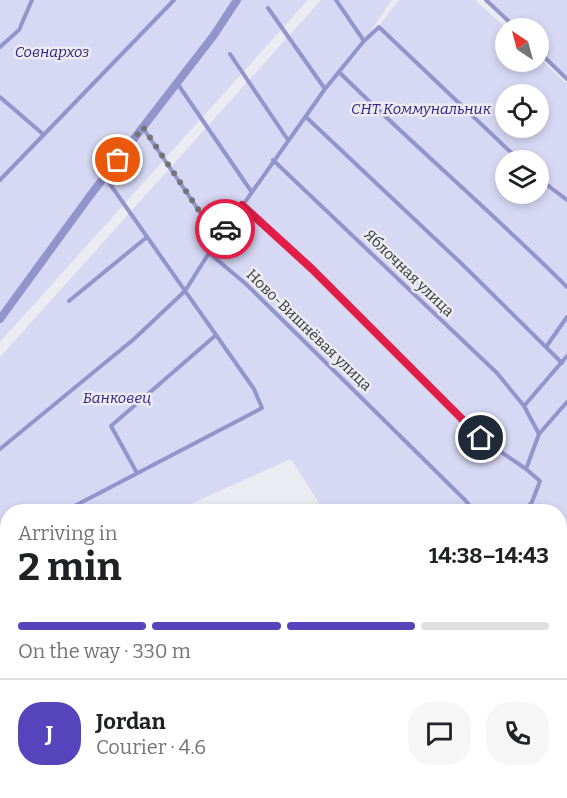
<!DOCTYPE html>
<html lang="en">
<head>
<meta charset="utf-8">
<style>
	:root { --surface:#fff; --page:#f6f6f6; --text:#202124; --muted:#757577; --line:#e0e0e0; --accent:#5644bc }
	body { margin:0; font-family:Bitter,serif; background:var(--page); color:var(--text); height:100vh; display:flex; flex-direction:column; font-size:22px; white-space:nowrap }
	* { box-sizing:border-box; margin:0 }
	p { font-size:20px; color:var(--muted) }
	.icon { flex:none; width:33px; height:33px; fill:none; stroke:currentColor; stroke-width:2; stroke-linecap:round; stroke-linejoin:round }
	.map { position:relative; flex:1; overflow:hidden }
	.details { position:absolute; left:0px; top:504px; width:567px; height:294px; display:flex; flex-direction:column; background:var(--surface); border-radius:24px 24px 0 0; box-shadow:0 3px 9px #0003 }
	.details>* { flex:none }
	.needle { width:39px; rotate:324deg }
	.fabs { position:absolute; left:495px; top:18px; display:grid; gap:12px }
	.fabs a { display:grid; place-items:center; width:54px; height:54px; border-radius:50%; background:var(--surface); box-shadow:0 3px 9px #0003; font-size:30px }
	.pin { position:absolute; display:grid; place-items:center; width:51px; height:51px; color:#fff; margin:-26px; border:3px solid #fff; border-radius:50%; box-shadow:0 2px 6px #0007 }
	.courier { position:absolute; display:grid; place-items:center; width:60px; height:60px; margin:-30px; border:4px solid #e11d48; border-radius:50%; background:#fff; color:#222; box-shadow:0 2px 8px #0007 }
	.headline em { font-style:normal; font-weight:700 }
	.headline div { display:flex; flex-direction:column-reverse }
	.headline { display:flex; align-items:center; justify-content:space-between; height:102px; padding:0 18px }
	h1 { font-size:39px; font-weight:700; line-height:45px }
	.bar { display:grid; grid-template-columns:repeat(4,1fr); gap:9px 6px; align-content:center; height:72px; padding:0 18px }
	.bar i { height:8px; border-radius:4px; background:var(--line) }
	.bar .active { background:var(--accent) }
	.bar p { grid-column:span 4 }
	.line { display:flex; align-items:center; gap:15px; padding:0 18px; border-top:2px solid var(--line) }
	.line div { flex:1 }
	.round { display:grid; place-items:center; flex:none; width:63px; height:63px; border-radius:24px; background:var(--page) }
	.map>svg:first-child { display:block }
</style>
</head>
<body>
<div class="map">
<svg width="567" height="798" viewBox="0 0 567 798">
	<rect width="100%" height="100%" fill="#ebecf1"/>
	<path fill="#d7d8f4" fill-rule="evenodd" d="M0 0H308L0 342Z
		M321 0H392L344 70 399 0H475L506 28V62H538L539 58 567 84V661L560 664V512L324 511 291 459 175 511 8 512 7 587 0 591V357ZM506 94H538V128H506ZM506 160H538V194H506Z
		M485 0H567V79L539 51 538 28H515Z"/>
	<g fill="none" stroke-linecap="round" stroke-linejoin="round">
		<path stroke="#9494cd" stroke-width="4" d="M336 0 364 41 379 27 519 160
			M486 0 516 28
			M268 8 325 89
			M364 41 325 89 209 253 246 284 465 500 475 512
			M0 47 19 30 32 0
			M538 51 567 79
			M230 54 288 140
			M339 72C413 145 493 213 567 287
			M177 83 251 191
			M0 97 44 135
			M306 117 463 265 562 363
			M143 128 218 239
			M273 160 497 373 524 406
			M538 178 567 200
			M0 180 174 0
			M242 205 312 269 481 438 526 469
			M69 301 147 237
			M546 347 567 317
			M539 434 567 402
			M0 449 134 339 185 291 209 253
			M137 473 111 426 216 335
			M63 512 262 408 254 389 105 177
			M524 512 532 502 540 481 526 469 539 434 524 406 567 356
			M0 544 8 540
			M560 602 567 610"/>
		<path stroke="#9494cd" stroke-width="8" d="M0 319 89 197 214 35 237 0
			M0 631 8 644
			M560 661 567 658
			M82 790 86 798"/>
	</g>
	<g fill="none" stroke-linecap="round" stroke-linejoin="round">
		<path stroke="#757578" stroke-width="6" stroke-dasharray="0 10.8" d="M118 160 143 127 218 239 225 229"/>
		<path stroke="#e11d48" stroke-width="8" d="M225 229 242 205 312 269 481 438"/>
	</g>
	<g text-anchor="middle" stroke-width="5" stroke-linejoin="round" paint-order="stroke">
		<g font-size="15" font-style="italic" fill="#352083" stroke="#ebecf1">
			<text x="52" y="57">Совнархоз</text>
			<text x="421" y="114">СНТ Коммунальник</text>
			<text x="117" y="403">Банковец</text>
		</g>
		<g font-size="15" fill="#353537" stroke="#ebecf1">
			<text transform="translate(409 273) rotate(44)" y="5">Яблочная улица</text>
			<text transform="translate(309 330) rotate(44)" y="5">Ново-Вишнёвая улица</text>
		</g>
	</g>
</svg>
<div class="fabs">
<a><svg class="needle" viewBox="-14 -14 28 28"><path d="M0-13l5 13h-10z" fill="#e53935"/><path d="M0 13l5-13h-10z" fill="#757577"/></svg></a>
<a><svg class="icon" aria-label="locate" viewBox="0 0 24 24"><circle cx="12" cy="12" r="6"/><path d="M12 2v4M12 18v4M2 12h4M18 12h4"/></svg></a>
<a><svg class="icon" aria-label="layers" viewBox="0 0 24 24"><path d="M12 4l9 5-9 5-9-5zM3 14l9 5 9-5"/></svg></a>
</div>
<div class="pin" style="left:118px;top:160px;background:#ea580c"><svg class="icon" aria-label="bag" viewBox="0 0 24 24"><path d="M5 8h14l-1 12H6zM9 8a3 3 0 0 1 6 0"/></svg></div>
<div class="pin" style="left:481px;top:438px;background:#1f2937"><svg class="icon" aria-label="home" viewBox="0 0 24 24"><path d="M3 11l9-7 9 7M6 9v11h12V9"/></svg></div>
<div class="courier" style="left:225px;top:229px"><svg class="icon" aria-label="car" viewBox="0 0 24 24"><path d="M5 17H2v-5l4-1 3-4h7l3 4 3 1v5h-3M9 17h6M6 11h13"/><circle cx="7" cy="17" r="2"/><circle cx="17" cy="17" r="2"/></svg></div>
<section class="details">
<div class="headline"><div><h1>2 min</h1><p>Arriving in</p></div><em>14:38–14:43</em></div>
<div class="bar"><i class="active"></i><i class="active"></i><i class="active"></i><i></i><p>On the way · 330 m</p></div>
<div class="line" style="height:108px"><b class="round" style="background:var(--accent);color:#fff">J</b><div><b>Jordan</b><p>Courier · 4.6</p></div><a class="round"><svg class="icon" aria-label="chat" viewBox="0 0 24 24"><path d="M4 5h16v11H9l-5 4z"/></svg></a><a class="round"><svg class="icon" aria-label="phone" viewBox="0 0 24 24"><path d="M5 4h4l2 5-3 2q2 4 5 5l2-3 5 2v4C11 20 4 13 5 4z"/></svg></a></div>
</section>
</div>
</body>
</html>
